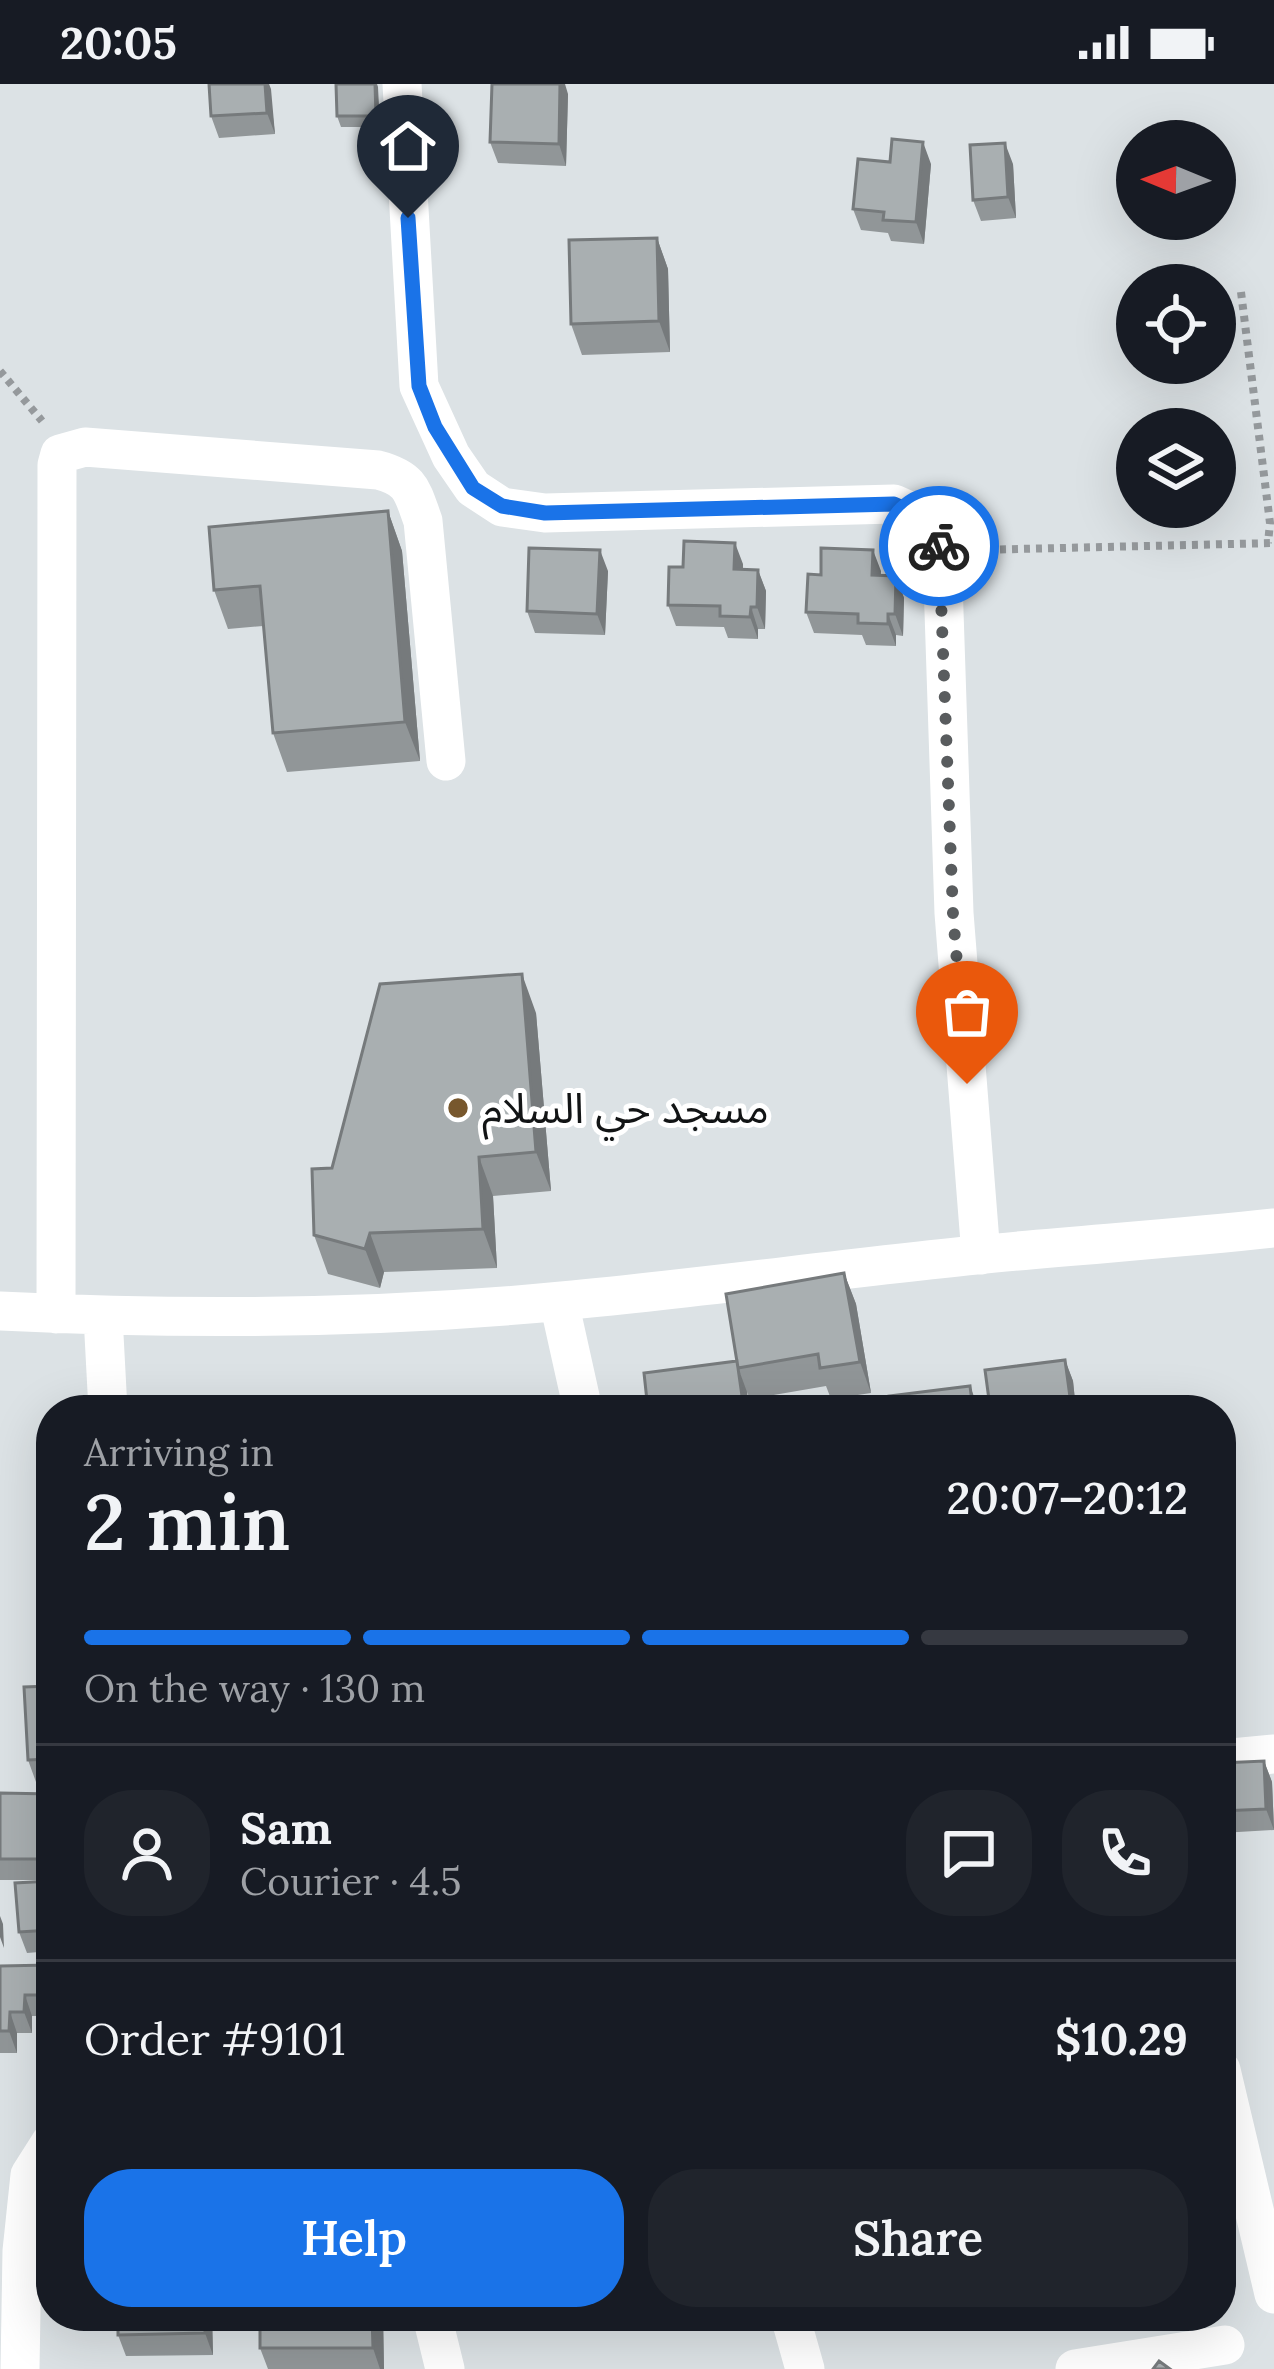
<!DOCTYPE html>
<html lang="en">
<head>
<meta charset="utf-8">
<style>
	:root { --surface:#171b24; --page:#20242c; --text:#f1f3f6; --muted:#9ea1a6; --line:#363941; --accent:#1a73e8 }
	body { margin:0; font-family:Lora,"Noto Sans Arabic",serif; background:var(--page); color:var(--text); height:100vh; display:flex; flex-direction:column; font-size:45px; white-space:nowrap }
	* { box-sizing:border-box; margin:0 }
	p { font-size:39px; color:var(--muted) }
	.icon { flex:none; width:66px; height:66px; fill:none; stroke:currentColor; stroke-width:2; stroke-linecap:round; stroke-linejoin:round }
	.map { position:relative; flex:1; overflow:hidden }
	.panel { position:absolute; left:36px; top:1311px; width:1200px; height:936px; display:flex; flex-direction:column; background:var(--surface); border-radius:48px; box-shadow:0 12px 48px #0002 }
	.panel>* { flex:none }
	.needle { width:78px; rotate:271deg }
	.buttons { position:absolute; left:1116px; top:36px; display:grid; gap:24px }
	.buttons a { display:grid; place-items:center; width:120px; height:120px; border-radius:50%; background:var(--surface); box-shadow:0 12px 48px #0002; font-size:60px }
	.pin { position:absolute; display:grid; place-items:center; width:102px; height:102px; color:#fff; margin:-123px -51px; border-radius:50% 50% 50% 0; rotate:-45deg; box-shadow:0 0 12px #0007 }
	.pin .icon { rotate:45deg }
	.courier { position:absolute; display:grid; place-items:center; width:120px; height:120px; margin:-60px; border:9px solid #1a73e8; border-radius:50%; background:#fff; color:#222; box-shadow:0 3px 15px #0007 }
	.overview em { font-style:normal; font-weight:600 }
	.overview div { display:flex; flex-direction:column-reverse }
	.overview { display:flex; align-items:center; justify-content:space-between; height:204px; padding:0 48px }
	h1 { font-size:78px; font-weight:600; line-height:90px }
	.bar { display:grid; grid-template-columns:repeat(4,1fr); gap:18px 12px; align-content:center; height:144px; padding:0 48px }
	.bar i { height:15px; border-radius:9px; background:var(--line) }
	.bar .current { background:var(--accent) }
	.bar p { grid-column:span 4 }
	.line { display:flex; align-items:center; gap:30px; padding:0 48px; border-top:3px solid var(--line) }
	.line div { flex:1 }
	.round { display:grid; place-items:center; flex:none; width:126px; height:126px; border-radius:48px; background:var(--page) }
	.primary-button { display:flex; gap:24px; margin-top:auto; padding:24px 48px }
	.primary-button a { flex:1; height:138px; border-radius:48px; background:var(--accent); color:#fff; font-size:48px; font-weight:600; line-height:138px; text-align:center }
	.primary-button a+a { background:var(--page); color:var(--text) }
	.status { display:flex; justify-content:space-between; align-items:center; height:84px; padding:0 60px; background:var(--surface); direction:ltr }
	.status svg { height:33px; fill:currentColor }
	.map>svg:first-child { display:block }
</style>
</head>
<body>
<div class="status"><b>20:05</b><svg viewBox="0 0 49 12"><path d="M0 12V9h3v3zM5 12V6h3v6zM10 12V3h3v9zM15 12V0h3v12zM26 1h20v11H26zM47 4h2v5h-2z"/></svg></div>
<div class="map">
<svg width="1274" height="2285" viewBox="0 0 1274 2285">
	<rect width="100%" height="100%" fill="#dce2e5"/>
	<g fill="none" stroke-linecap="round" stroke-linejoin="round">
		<path stroke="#95999c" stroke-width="8" stroke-dasharray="6 6" stroke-linecap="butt" d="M1241 208 1270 439 1268 459
			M0 287 42 337
			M976 466 1274 459"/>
		<path stroke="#fff" stroke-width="39" d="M402 0 419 302 451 372 473 404 502 423 545 429 894 420 923 433 942 467 954 829 981 1171
			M559 1218 583 1326
			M0 1227C186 1236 376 1235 562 1217 700 1204 838 1185 976 1171 1075 1161 1175 1155 1274 1144
			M56 1230 57 381 60 370 85 363 378 386C412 395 412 407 423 437L446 677
			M103 1232 108 1326
			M1221 1675 1274 1670
			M1221 1986 1274 2210
			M432 2232 445 2285
			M790 2232 805 2285
			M20 2285 22 2167 30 2091 51 2058
			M1075 2285 1225 2261"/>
	</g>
	<path fill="#919698" d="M209 0H269L275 50 219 54 211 32Z
		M336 0H377L380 43H341L337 32Z
		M568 10 566 82 498 79 490 58Z
		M890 78 931 80 924 160 891 157 888 149 861 146 853 125Z
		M1013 80 1016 134 981 137 973 116Z
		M657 154 668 185 670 268 582 271 571 240Z
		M388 427 402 467 420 677 287 688 273 649 263 542 228 545 214 506Z
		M743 480V485L758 486 766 507 765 545H758V555L728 554 724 543 676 542 668 521Z
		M608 487 605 551 535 549 527 527Z
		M881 487 880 492H896L904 514 903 552 896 551V562L866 561 862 551 814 549 806 528 821 491Z
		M536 929 551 1107 493 1112 497 1184 384 1188 380 1204 328 1190 314 1151 332 1084Z
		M844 1189 856 1220 871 1309 831 1315 826 1302 750 1315 747 1308 749 1326 737 1277Z
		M1065 1276 1073 1297 1076 1326H991L990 1323Z
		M51 1602V1697L36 1698 28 1676Z
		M1264 1677 1272 1698 1274 1746 1221 1749V1679Z
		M0 1709 51 1710V1796H0Z
		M51 1797V1867L27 1869 19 1848Z
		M49 1881 51 1886V1932H32V1949H17V1969H0V1882Z
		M118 2232H212L213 2271 126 2272 118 2251Z
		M260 2232H383L384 2285H268L260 2264Z"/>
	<path fill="#767a7c" d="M265 0H269L271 5 275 50 267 29Z
		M375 0H377L378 3 380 43 376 32Z
		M560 0H565L568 10 566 82 559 60Z
		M923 58 931 80 924 160 916 138Z
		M1005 59 1013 80 1016 134 1008 113Z
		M657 154 668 185 670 268 659 237Z
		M388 427 402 467 420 677 405 638Z
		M735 459 743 480 742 506 734 485Z
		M600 466 608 487 605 551 597 530Z
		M873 466 881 487 880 513 872 491Z
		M758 486 766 507 765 545 757 523Z
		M896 492 904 514 903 552 895 530Z
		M751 523 758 545V555L750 533Z
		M888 530 896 551V562L888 540Z
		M522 890 536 929 551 1107 536 1068Z
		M479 1073 493 1112 497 1184 483 1145Z
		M370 1149 384 1188 380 1204 365 1165Z
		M844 1189 856 1220 871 1309 860 1278Z
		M1065 1276 1073 1297 1076 1326H1074L1070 1313Z
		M739 1286 747 1308 749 1326H744Z
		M970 1302 978 1323V1326H973Z
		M1264 1677 1272 1698 1274 1746 1266 1725Z
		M0 1832 3 1840 4 1864 0 1853Z
		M25 1911 32 1932V1949L24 1928Z
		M10 1928 17 1949V1969L9 1947Z
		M205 2232H212L213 2271 205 2249Z
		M372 2232H383L384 2285H380L373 2264Z"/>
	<path fill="#a9afb1" stroke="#767a7c" stroke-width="3" d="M209 0H265L267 29 211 32Z
		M336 0H375L376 32H337Z
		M492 0H560L559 60 490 58Z
		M892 55 923 58 916 138 883 136 884 128 853 125 858 75 890 78Z
		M1005 59 1008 113 973 116 970 61Z
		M657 154 659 237 571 240 569 156Z
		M388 427 405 638 273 649 260 502 214 506 209 443Z
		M684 457 735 459 734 485 758 486 757 523H751L750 533 720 532V522L668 521 669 483H683Z
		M529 464 600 466 597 530 527 527Z
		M821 464 873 466 872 491 896 492 895 530H888V540L858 539V530L806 528 808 490 821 491Z
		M522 890 536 1068 479 1073 483 1145 370 1149 365 1165 314 1151 312 1085 332 1084 380 900Z
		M844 1189 860 1278 820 1284 818 1270 738 1284 726 1210Z
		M1065 1276 1070 1313 990 1323 985 1286Z
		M737 1277 744 1326H648L644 1289Z
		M970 1302 973 1326H891L889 1312Z
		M51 1602V1675L28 1676 24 1603Z
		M1264 1677 1266 1725 1221 1727V1679Z
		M0 1709 51 1710V1775H0Z
		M51 1797V1846L19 1848 15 1799Z
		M49 1881V1911H25L24 1928H10L9 1947H0V1882Z
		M118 2232H205V2249L118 2251Z
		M260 2232H372L373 2264H260Z
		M1159 2277 1170 2285H1153Z"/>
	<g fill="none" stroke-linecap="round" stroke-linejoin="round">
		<path stroke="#595c5e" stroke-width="12" stroke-dasharray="0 21.6" d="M939 462 953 830 967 1000"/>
		<path stroke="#1a73e8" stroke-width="15" d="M408 134 419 302 435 343 473 404 502 422 545 429 894 420 923 433 939 462"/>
	</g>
	<circle fill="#77572d" stroke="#fff" stroke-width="4.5" cx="458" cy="1024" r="12"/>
	<g text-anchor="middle" stroke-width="10" stroke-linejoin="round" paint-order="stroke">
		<g font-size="42" fill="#121415" stroke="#fff" text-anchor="start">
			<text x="482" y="1039">مسجد حي السلام</text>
		</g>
	</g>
</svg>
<div class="buttons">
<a><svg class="needle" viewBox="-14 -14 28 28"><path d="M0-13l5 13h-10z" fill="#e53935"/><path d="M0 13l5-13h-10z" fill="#9ea1a6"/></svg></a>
<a><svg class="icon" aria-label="locate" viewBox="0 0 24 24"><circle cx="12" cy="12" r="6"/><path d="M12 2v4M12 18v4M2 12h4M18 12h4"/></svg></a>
<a><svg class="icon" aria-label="layers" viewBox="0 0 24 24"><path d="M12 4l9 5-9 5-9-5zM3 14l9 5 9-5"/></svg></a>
</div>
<div class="pin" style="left:967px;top:1000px;background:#ea580c"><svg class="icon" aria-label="bag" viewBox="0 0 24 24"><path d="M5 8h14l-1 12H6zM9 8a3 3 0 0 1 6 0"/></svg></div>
<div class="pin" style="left:408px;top:134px;background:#1f2937"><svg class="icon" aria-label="home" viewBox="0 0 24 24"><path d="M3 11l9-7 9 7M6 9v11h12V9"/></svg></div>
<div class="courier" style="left:939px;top:462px"><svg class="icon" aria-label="bike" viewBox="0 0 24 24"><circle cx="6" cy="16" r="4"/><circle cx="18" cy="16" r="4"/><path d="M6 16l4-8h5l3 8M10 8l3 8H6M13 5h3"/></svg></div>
<section class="panel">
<div class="overview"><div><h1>2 min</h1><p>Arriving in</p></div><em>20:07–20:12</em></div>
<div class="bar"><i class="current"></i><i class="current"></i><i class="current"></i><i></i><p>On the way · 130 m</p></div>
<div class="line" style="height:216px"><a class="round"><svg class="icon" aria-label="person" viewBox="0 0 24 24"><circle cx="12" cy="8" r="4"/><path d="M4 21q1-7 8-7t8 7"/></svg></a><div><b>Sam</b><p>Courier · 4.5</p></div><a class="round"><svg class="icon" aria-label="chat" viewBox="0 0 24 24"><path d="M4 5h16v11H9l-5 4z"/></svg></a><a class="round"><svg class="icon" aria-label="phone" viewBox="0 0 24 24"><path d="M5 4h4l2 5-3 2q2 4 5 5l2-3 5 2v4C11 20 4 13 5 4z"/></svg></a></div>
<div class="line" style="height:156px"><div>Order #9101</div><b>$10.29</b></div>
<div class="primary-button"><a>Help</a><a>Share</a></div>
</section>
</div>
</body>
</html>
